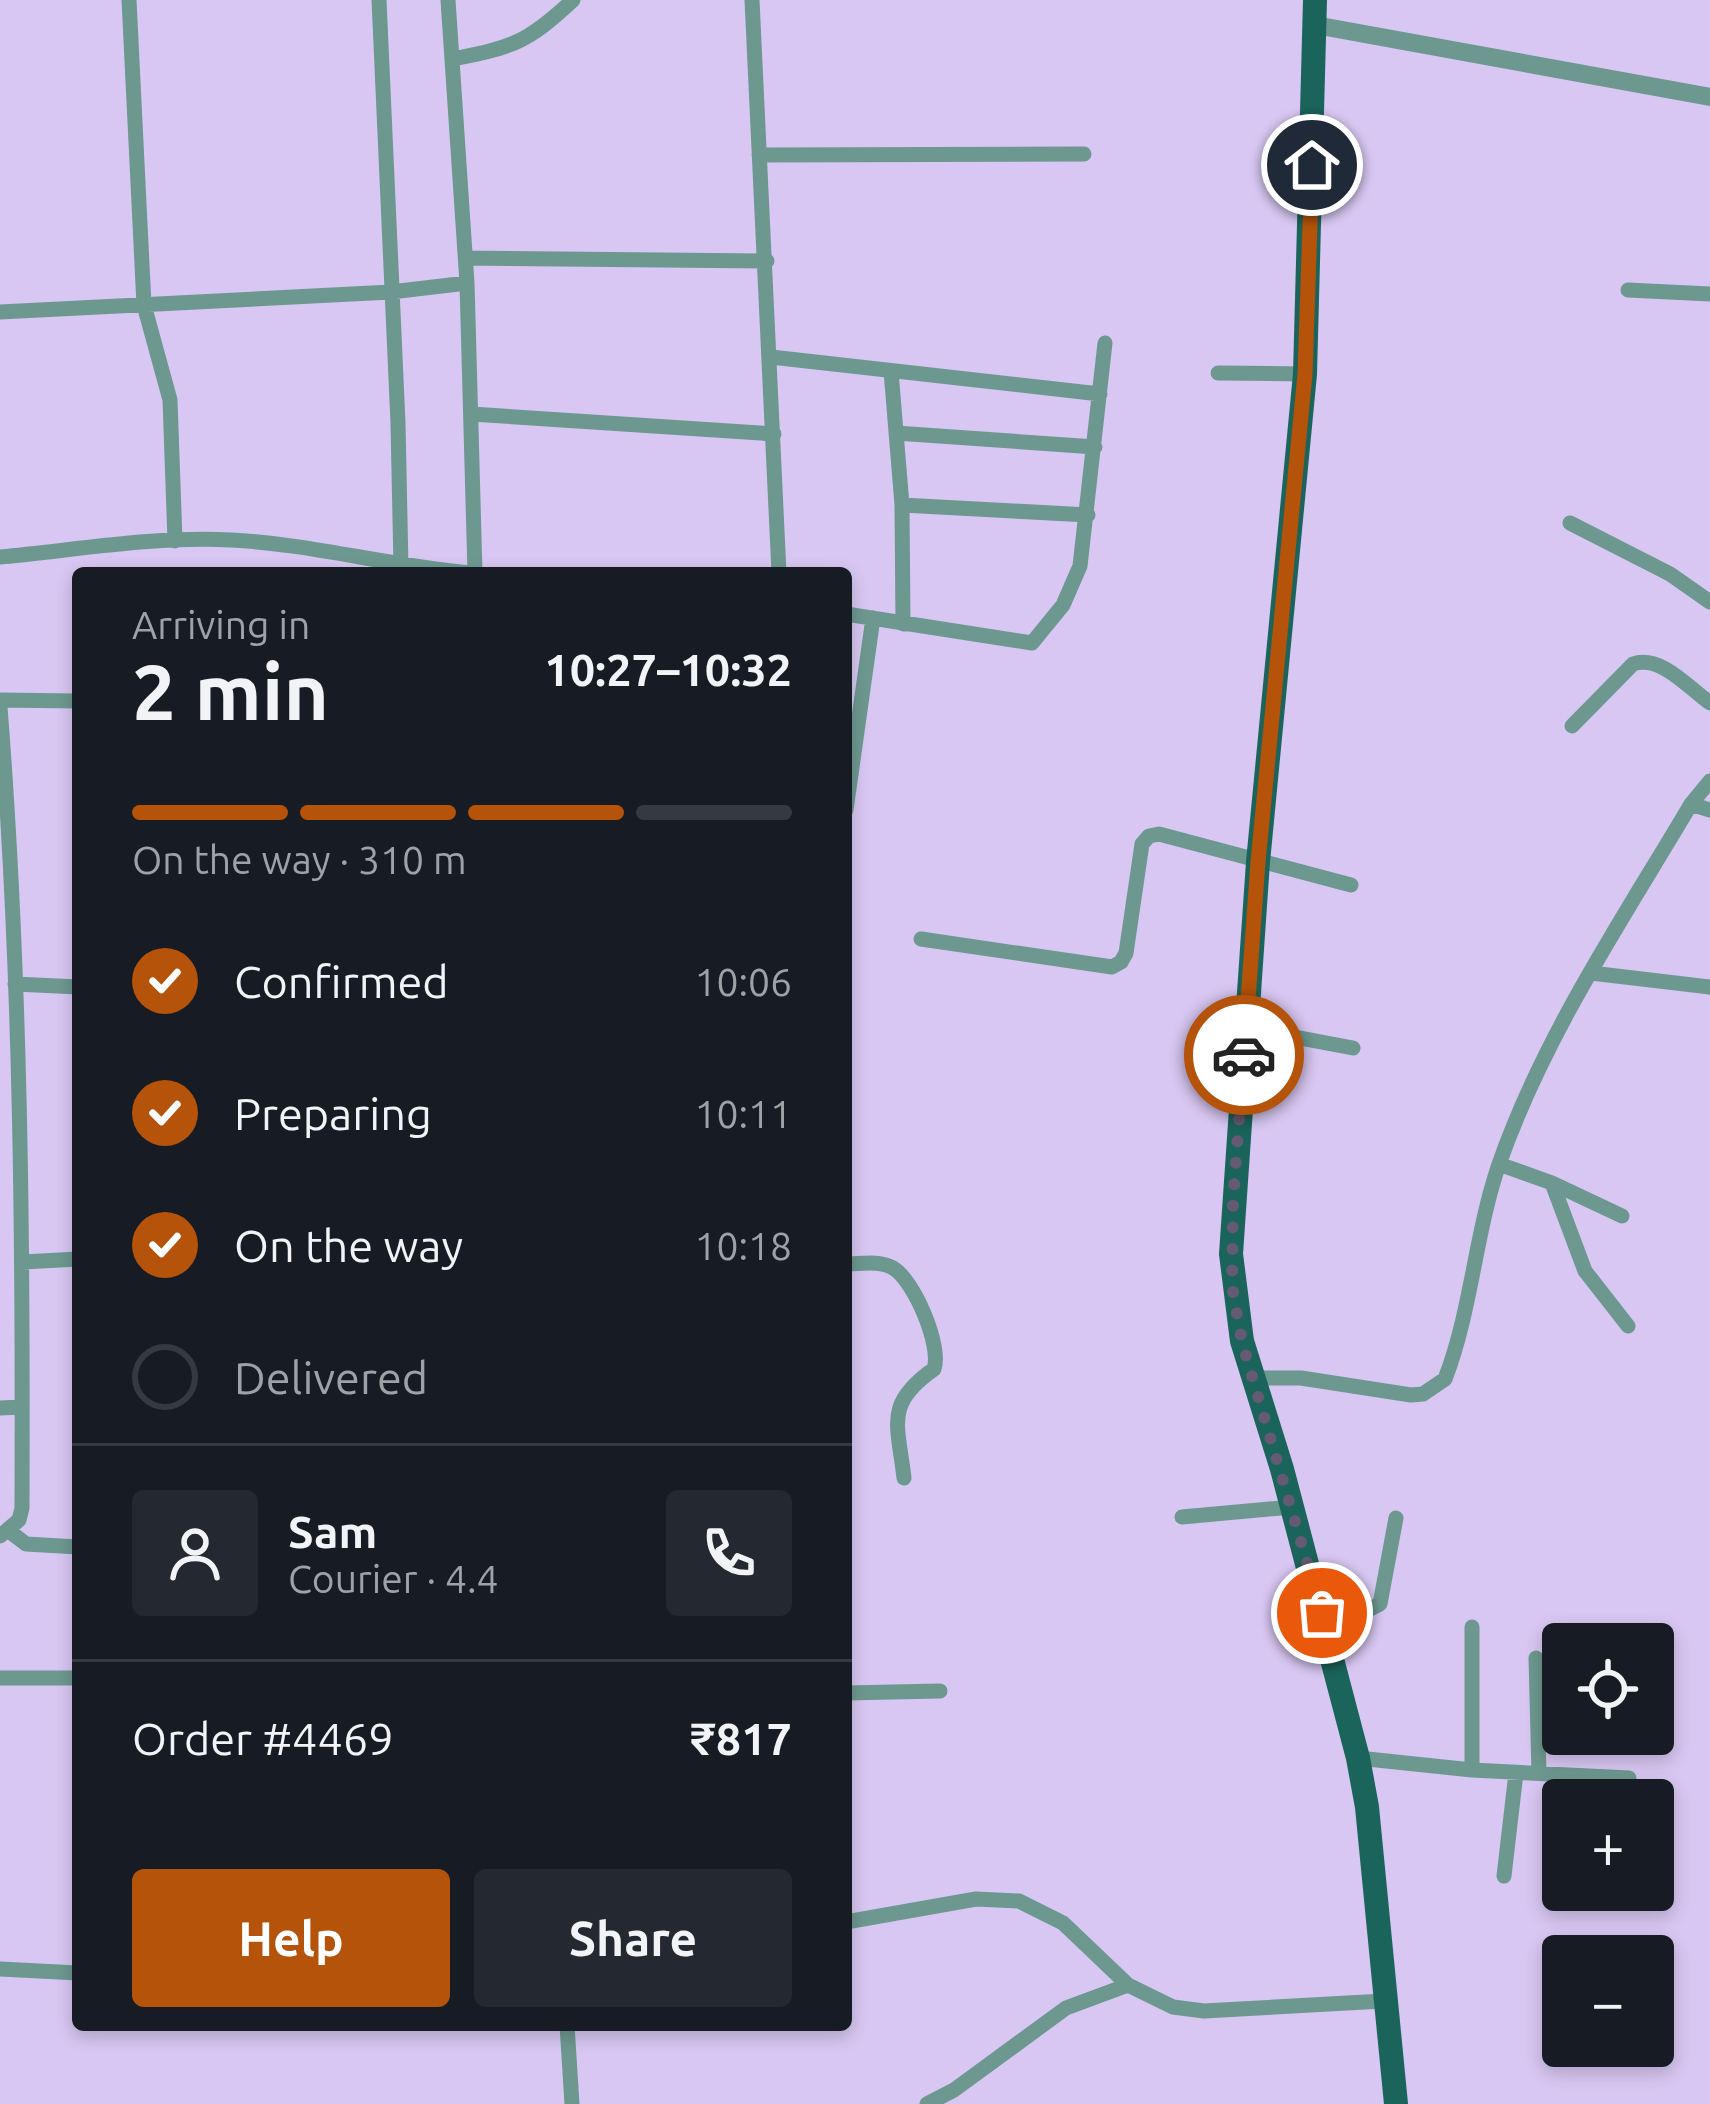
<!DOCTYPE html>
<html lang="en">
<head>
<meta charset="utf-8">
<style>
	:root { --surface:#171b24; --page:#242831; --text:#f1f3f6; --muted:#9ea1a6; --line:#363941; --accent:#b45309 }
	body { margin:0; font-family:Ubuntu,sans-serif; background:var(--page); color:var(--text); height:100vh; display:flex; flex-direction:column; font-size:45px; white-space:nowrap }
	* { box-sizing:border-box; margin:0 }
	p { font-size:39px; color:var(--muted) }
	.icon { flex:none; width:66px; height:66px; fill:none; stroke:currentColor; stroke-width:2; stroke-linecap:round; stroke-linejoin:round }
	.map { position:relative; flex:1; overflow:hidden }
	.sheet { position:absolute; left:72px; top:567px; width:780px; height:1464px; display:flex; flex-direction:column; background:var(--surface); border-radius:12px; box-shadow:0 6px 18px #0003 }
	.sheet>* { flex:none }
	.fabs { position:absolute; left:1542px; top:1623px; display:grid; gap:24px }
	.fabs a { display:grid; place-items:center; width:132px; height:132px; border-radius:12px; background:var(--surface); box-shadow:0 6px 18px #0003; font-size:60px }
	.pin { position:absolute; display:grid; place-items:center; width:102px; height:102px; color:#fff; margin:-51px; border:6px solid #fff; border-radius:50%; box-shadow:0 3px 12px #0007 }
	.courier { position:absolute; display:grid; place-items:center; width:120px; height:120px; margin:-60px; border:9px solid #b45309; border-radius:50%; background:#fff; color:#222; box-shadow:0 3px 15px #0007 }
	.headline em { font-style:normal; font-weight:700 }
	.headline div { display:flex; flex-direction:column-reverse }
	.headline { display:flex; align-items:center; justify-content:space-between; height:204px; padding:0 60px }
	h1 { font-size:78px; font-weight:700; line-height:90px }
	.bar { display:grid; grid-template-columns:repeat(4,1fr); gap:18px 12px; align-content:center; height:144px; padding:0 60px }
	.bar i { height:15px; border-radius:9px; background:var(--line) }
	.bar .on { background:var(--accent) }
	.bar p { grid-column:span 4 }
	.line { display:flex; align-items:center; gap:30px; padding:0 60px; border-top:3px solid var(--line) }
	.line div { flex:1 }
	.round { display:grid; place-items:center; flex:none; width:126px; height:126px; border-radius:12px; background:var(--page) }
	ol { padding:0 60px; list-style:none }
	li { display:flex; align-items:center; gap:36px; height:132px }
	li p { margin-inline-start:auto }
	li .icon { padding:12px; border-radius:50%; background:var(--accent); color:#fff; stroke-width:4 }
	li:last-child { color:var(--muted) }
	li i { width:66px; height:66px; border:6px solid var(--line); border-radius:50% }
	.button { display:flex; gap:24px; margin-top:auto; padding:24px 60px }
	.button a { flex:1; height:138px; border-radius:12px; background:var(--accent); color:#fff; font-size:48px; font-weight:700; line-height:138px; text-align:center }
	.button a+a { background:var(--page); color:var(--text) }
	.map>svg:first-child { display:block }
</style>
</head>
<body>
<div class="map">
<svg width="1710" height="2104" viewBox="0 0 1710 2104">
	<rect width="100%" height="100%" fill="#d8c7f2"/>
	<g fill="none" stroke-linecap="round" stroke-linejoin="round">
		<path stroke="#6d9890" stroke-width="15" d="M129 0 144 305 170 400 175 541
			M379 0 398 423 401 567
			M448 0 467 283 475 573
			M752 0 779 573
			M453 59C513 47 527 43 573 0
			M759 155 1084 154
			M466 258 767 261
			M1628 290 1710 294
			M0 312 391 292 467 283
			M771 357 1100 394
			M891 371 902 505 903 624
			M1218 373 1305 374
			M471 414 774 434
			M896 433 1095 447
			M902 505 1088 515
			M1570 523 1670 574 1710 602
			M0 557C76 550 155 536 231 540 311 544 390 566 470 573
			M846 614 1032 643 1063 605 1080 566 1105 343
			M0 700 78 701
			M0 707C21 974 23 1241 22 1508L19 1520 0 1536
			M1572 726 1633 664C1660 654 1689 688 1710 703
			M1691 804 1710 810
			M846 810 873 618
			M921 939 1112 967 1121 962 1126 953 1142 844 1149 836 1159 834 1351 885
			M1591 973 1710 987
			M15 984 78 987
			M1246 1028 1353 1048
			M1499 1164 1552 1183 1622 1216
			M1552 1183 1585 1271 1628 1326
			M23 1262 78 1259
			M846 1264C860 1264 880 1260 893 1268 914 1280 942 1346 934 1369 884 1404 898 1424 904 1478
			M1253 1378H1301L1411 1395 1423 1394 1445 1379C1471 1312 1475 1236 1498 1167 1543 1037 1621 922 1691 804L1710 781
			M0 1408 22 1407
			M1182 1517 1292 1507
			M9 1531 26 1544 78 1547
			M1322 1614 1364 1612 1380 1604 1396 1518
			M1472 1627V1770
			M1536 1658 1539 1773
			M0 1678H78
			M846 1693 940 1691
			M1358 1758 1472 1770 1629 1778
			M1504 1876 1516 1773
			M846 1922 976 1899 1019 1901 1063 1923 1128 1985 1173 2007 1204 2011 1384 2001
			M0 1969 78 1973
			M567 2025 572 2104
			M927 2104 954 2090 1066 2008 1128 1985"/>
		<path stroke="#6d9890" stroke-width="18" d="M1315 25 1710 97"/>
		<path stroke="#1b645b" stroke-width="24" d="M1315 0 1305 374 1258 862 1231 1254 1242 1341 1282 1469 1358 1758 1367 1807 1396 2104"/>
	</g>
	<g fill="none" stroke-linecap="round" stroke-linejoin="round">
		<path stroke="#655a74" stroke-width="12" stroke-dasharray="0 21.6" d="M1244 1055 1233 1200 1232 1286 1242 1342 1322 1613"/>
		<path stroke="#b45309" stroke-width="15" d="M1244 1055 1258 862 1305 374 1312 165"/>
	</g>
</svg>
<div class="fabs">
<a><svg class="icon" aria-label="locate" viewBox="0 0 24 24"><circle cx="12" cy="12" r="6"/><path d="M12 2v4M12 18v4M2 12h4M18 12h4"/></svg></a>
<a>+</a>
<a>−</a>
</div>
<div class="pin" style="left:1322px;top:1613px;background:#ea580c"><svg class="icon" aria-label="bag" viewBox="0 0 24 24"><path d="M5 8h14l-1 12H6zM9 8a3 3 0 0 1 6 0"/></svg></div>
<div class="pin" style="left:1312px;top:165px;background:#1f2937"><svg class="icon" aria-label="home" viewBox="0 0 24 24"><path d="M3 11l9-7 9 7M6 9v11h12V9"/></svg></div>
<div class="courier" style="left:1244px;top:1055px"><svg class="icon" aria-label="car" viewBox="0 0 24 24"><path d="M5 17H2v-5l4-1 3-4h7l3 4 3 1v5h-3M9 17h6M6 11h13"/><circle cx="7" cy="17" r="2"/><circle cx="17" cy="17" r="2"/></svg></div>
<section class="sheet">
<div class="headline"><div><h1>2 min</h1><p>Arriving in</p></div><em>10:27–10:32</em></div>
<div class="bar"><i class="on"></i><i class="on"></i><i class="on"></i><i></i><p>On the way · 310 m</p></div>
<ol>
<li><svg class="icon" aria-label="check" viewBox="0 0 24 24"><path d="M5 12l5 5 9-10"/></svg>Confirmed<p>10:06</p></li>
<li><svg class="icon" aria-label="check" viewBox="0 0 24 24"><path d="M5 12l5 5 9-10"/></svg>Preparing<p>10:11</p></li>
<li><svg class="icon" aria-label="check" viewBox="0 0 24 24"><path d="M5 12l5 5 9-10"/></svg>On the way<p>10:18</p></li>
<li><i></i>Delivered</li>
</ol>
<div class="line" style="height:216px"><a class="round"><svg class="icon" aria-label="person" viewBox="0 0 24 24"><circle cx="12" cy="8" r="4"/><path d="M4 21q1-7 8-7t8 7"/></svg></a><div><b>Sam</b><p>Courier · 4.4</p></div><a class="round"><svg class="icon" aria-label="phone" viewBox="0 0 24 24"><path d="M5 4h4l2 5-3 2q2 4 5 5l2-3 5 2v4C11 20 4 13 5 4z"/></svg></a></div>
<div class="line" style="height:156px"><div>Order #4469</div><b>₹817</b></div>
<div class="button"><a>Help</a><a>Share</a></div>
</section>
</div>
</body>
</html>
